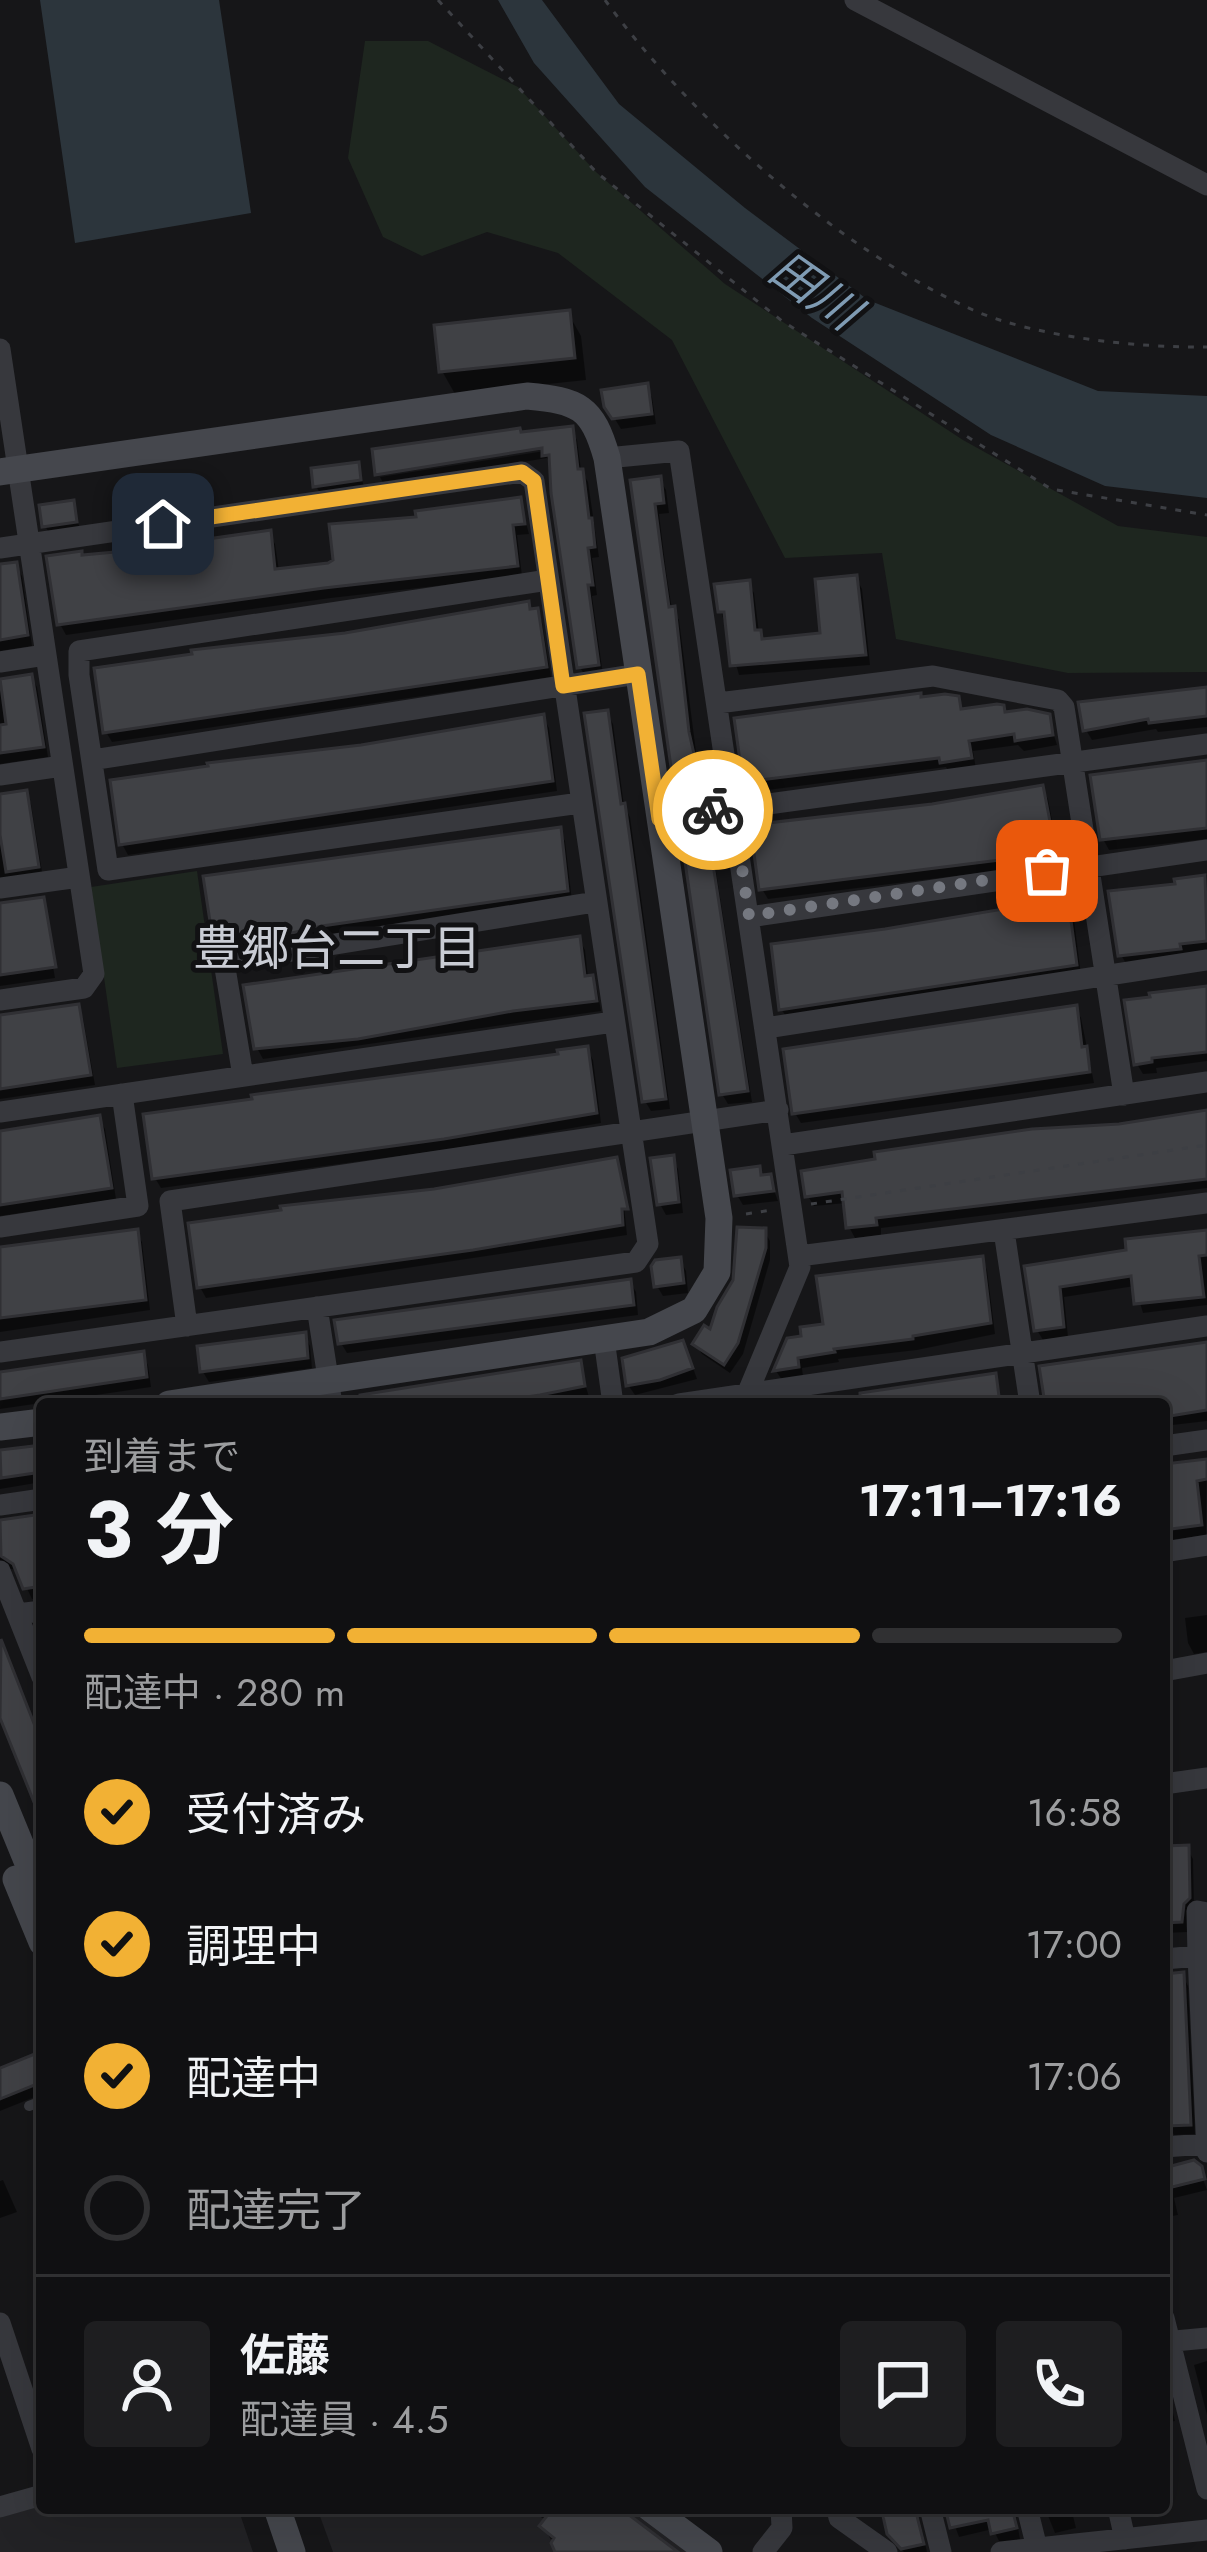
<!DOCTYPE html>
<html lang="ja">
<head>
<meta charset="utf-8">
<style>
	:root { --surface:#101012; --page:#1e1e20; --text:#f1f3f6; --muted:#9c9d9f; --line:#303032; --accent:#f2b134 }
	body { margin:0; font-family:Jost,"Noto Sans JP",sans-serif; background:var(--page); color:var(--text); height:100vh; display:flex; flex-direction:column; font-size:45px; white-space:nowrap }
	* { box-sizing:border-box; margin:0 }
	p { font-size:39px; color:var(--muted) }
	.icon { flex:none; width:66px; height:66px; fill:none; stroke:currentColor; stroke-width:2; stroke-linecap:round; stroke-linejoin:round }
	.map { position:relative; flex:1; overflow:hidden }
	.panel { position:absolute; left:36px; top:1398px; width:1134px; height:1116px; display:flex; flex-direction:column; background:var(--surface); border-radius:12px; box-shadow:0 12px 48px #0002,0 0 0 3px var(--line) }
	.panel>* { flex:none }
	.pin { position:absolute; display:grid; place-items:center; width:102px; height:102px; color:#fff; margin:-51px; border-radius:24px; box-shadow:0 6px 18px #0006 }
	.courier { position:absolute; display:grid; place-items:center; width:120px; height:120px; margin:-60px; border:9px solid #f2b134; border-radius:50%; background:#fff; color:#222; box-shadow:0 3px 15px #0007 }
	.head em { font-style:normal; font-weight:700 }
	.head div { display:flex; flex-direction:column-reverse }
	.head { display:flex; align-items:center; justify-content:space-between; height:204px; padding:0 48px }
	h1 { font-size:78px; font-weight:700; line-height:90px }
	.bar { display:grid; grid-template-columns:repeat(4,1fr); gap:18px 12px; align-content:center; height:144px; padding:0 48px }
	.bar i { height:15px; border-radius:9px; background:var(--line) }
	.bar .current { background:var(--accent) }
	.bar p { grid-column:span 4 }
	.line { display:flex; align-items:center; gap:30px; padding:0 48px; border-top:3px solid var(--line) }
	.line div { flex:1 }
	.round { display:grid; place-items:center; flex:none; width:126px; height:126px; border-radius:12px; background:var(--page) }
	ol { padding:0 48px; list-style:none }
	li { display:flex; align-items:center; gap:36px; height:132px }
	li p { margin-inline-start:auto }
	li .icon { padding:12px; border-radius:50%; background:var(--accent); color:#111; stroke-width:4 }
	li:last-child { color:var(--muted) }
	li i { width:66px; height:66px; border:6px solid var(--line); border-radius:50% }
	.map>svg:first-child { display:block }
</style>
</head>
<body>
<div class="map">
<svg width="1207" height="2552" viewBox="0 0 1207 2552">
	<rect width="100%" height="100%" fill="#161618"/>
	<path fill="#222225" d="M42 2503V2508H238L253 2552H0V2515Z
		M317 2508H631L693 2552H333Z"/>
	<path fill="#1e261f" d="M365 41H428L518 87 596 172 725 284 963 440 1118 526 1207 537V672L1068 673 896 639 882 553 785 558 672 340 558 253 487 232 422 256 383 237 348 158Z
		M197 871 223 1054 117 1068 91 887Z"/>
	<path fill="#2c353c" d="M40 0H219L251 213 75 243Z
		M498 0H542L619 104 745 208 868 300 1098 391 1207 396V498L1105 486 991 435 812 318 645 187 534 63Z"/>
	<path fill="#0007" d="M568 313 581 336 586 380 455 394 442 371Z
		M646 386 652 397 656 424 621 429 607 406Z
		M571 430 577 440 581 470 588 482 599 557 592 558 597 595 592 596 603 675 586 678 580 667 552 466 547 458 384 485 380 477 557 449 520 435Z
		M358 466 365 490 322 497 316 486Z
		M660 480 666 490 669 513 659 514 666 571 672 610 679 620 699 775 705 786 708 808 685 811 679 801 634 483Z
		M520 500 529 534 517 535 522 576 331 598 66 635 60 624 82 558 269 533 275 544 279 571 329 566 419 520Z
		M72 503 81 532 51 536 45 526Z
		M15 565 22 576 32 646 0 651V567Z
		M856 578 862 589 870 665 739 675 721 611 748 583 754 593 759 633 765 642 824 635Z
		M536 611 542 622 551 677 112 742 106 732Z
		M31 677 37 687 48 757 0 764V682Z
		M1207 689V727L1158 732 1156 729 1092 740 1086 730Z
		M958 699 964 711 1048 716 1057 745 1024 751 1018 745 973 751 976 769 949 772 946 767 752 792 746 781 922 700Z
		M607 714 613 724 624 806 630 817 670 1109 651 1111 645 1101Z
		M543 717 549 728 557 791 128 855 122 844 361 748Z
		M1207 761V839L1109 850 1103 839Z
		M1042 788 1048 799 1060 863 768 899 762 889 932 807Z
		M25 793 31 804 43 878 0 880V797Z
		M559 831 565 841 572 901 222 951 216 940Z
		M707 841 713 852 752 1102 728 1104 722 1094Z
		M1207 875V951L1127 965 1121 955 1178 887 1177 881Z
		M43 900 47 908H43L55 978 0 986V907Z
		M1067 901 1073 912 1081 975 788 1020 782 1010Z
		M579 939 585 950 588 978 597 989 601 1011 263 1059 257 1048Z
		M1207 989V1061L1156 1068 1157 1073 1143 1074 1137 1064Z
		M77 1007 83 1018 95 1085 0 1099V1019Z
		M1075 1008 1081 1018 1094 1083 801 1123 795 1113Z
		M587 1049 593 1060 601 1123 451 1149 161 1188 155 1178Z
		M1207 1113V1188L881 1228V1235L855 1238 849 1227 846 1203 814 1206 808 1196 1120 1127Z
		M99 1118 105 1129 116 1199 0 1216V1134Z
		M672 1158 678 1169 683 1213 666 1215 660 1204Z
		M616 1160 620 1167 627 1235 206 1298 200 1287 434 1192Z
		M758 1169 763 1178 769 1177 778 1201 743 1205 737 1195Z
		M1207 1230V1305L1143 1313 1135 1286 1064 1297 1068 1337 1043 1340 1037 1330 1028 1269 1130 1253Z
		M764 1231 770 1241V1260L743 1354 730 1373 702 1354 695 1344 712 1334Z
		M136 1232 142 1242 150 1310 0 1332V1253Z
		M981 1259 987 1270 995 1334 917 1350 838 1359 839 1362 802 1368 803 1377 782 1380 776 1371 789 1341Z
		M680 1260 686 1271 688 1293 663 1296 657 1286Z
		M630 1282 636 1292 638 1315 347 1353 341 1343Z
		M304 1335 310 1346 312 1368 209 1382 203 1372Z
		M1207 1344V1421L1164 1426V1404H1045Z
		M142 1354 148 1365 151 1387 0 1409V1375Z
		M688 1354 697 1379 635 1395 628 1385Z
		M579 1364 589 1397 547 1404H349Z
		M994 1376 1002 1404H806Z
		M42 1447V1482L0 1489V1454Z
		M1207 1457 1206 1535 1164 1541V1468L1205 1462Z
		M42 1517V1597L32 1599 18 1570 3 1568 0 1562V1523Z
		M1207 1615V1652L1194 1654 1188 1643 1185 1618Z
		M1187 1848 1193 1859 1194 1909 1188 1915 1187 1932 1167 1933 1164 1849Z
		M1164 1974 1182 1975 1188 1986 1195 2134 1174 2135 1168 2124H1164Z
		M42 2054V2094L0 2111V2071Z
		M1199 2168 1207 2190 1174 2198 1178 2215 1167 2217 1164 2170Z
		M3 2180 17 2212 0 2218V2181Z
		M1207 2361V2415L1194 2365Z
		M1164 2376 1175 2421 1164 2423Z
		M527 2508H615L673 2552H558L543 2526 547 2521Z
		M889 2508H927L919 2517 927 2552H904L896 2544 890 2532Z
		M948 2508H1025L1016 2516 1020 2539 1000 2543 993 2529 959 2537Z
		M1045 2508H1071L1076 2528 1055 2533Z"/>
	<path fill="#404145" stroke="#303034" stroke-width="3" d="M570 310 575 358 439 372 434 325Z
		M648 383 652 414 612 419 604 407 601 390Z
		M573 426 578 469H583L589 518H592L595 547 588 548 593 585H588L599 665 577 668 551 493 549 455 542 456V448L375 475 372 449 520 428 521 432Z
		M359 462 361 480 313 487 311 468Z
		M661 476 664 503 655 504 662 558 669 607 675 606 689 732 704 798 676 802 630 480Z
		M521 497 525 524 513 525 518 566 324 588 57 625 46 556 82 551V555L115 552 271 530 275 569 328 563 333 560 329 524 416 517 415 511Z
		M74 500 77 522 42 527 39 505Z
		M17 562 28 635 0 640V564Z
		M857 575 866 655 730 666 724 612H718L714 584 750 580 755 630H761L762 639 820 633 815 579Z
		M529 601 530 609 538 608 547 667 103 733 94 668 192 654 191 650 345 633Z
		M32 674 44 747 0 753V725L6 724 0 679Z
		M1207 687V716L1149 723 1148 719 1083 731 1078 702Z
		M921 693V697L945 694 959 696 961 709 997 704 1004 705 1005 712 1027 709 1050 714 1053 735 1015 741 1014 734 969 741 972 758 940 763 939 758 743 782 734 718Z
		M608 710 621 804 625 803 666 1099 642 1102 584 713Z
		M544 714 553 781 119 845 110 780 208 766 207 763 361 745Z
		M1207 760V828L1100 840 1090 775Z
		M1043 785 1056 853 759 890 750 825 932 804Z
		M27 790 39 867 6 872 0 835V794Z
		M561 827 568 891 322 926 283 935 213 941 203 876Z
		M709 838 748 1091 719 1095 682 841Z
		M1205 875 1207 941 1180 944 1181 949 1118 956 1108 891 1175 884 1174 879Z
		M44 897 56 967 0 975V903Z
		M1068 898 1077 965 779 1010 771 944 885 929Z
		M580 936 585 976 593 975 597 1001 513 1011 358 1039 254 1049 243 985Z
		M1207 986V1052L1152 1058V1062L1134 1065 1124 1000 1150 997 1149 993Z
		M79 1004 91 1075 0 1089V1015Z
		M1077 1005 1082 1047 1087 1046 1090 1072 792 1114 783 1049Z
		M588 1046 597 1113 444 1139 152 1179 143 1114 252 1099 251 1095 558 1054 557 1050Z
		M1207 1110V1179L876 1218 877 1225 846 1228 842 1192 805 1197 801 1171 875 1159 874 1152 1032 1129 1119 1124Z
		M100 1115 112 1188 0 1205V1131Z
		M674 1155 679 1202 657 1205 650 1158Z
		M617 1157 628 1209H622L623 1225 473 1250 197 1288 188 1223 281 1210 280 1206 434 1189Z
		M760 1166 761 1175 771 1174 774 1191 734 1196 730 1170Z
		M737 1227 766 1228V1248L738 1343 724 1365 692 1344 704 1325 710 1329 717 1307 733 1280Z
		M138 1229 146 1300 0 1318V1247Z
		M1207 1230V1255L1199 1256 1204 1297 1134 1304 1131 1276 1060 1287 1064 1327 1034 1331 1024 1266 1126 1250 1125 1239Z
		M983 1256 991 1323 913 1336V1339L834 1349 835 1352 798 1358 799 1367 773 1371 787 1338 801 1336 800 1327 823 1324 816 1276Z
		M681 1257 684 1283 654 1287 651 1266 655 1260Z
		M631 1279 634 1305 338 1344 334 1320Z
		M306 1332 308 1358 200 1372 197 1346Z
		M683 1340 693 1368 660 1380 626 1386 622 1358Z
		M1207 1342V1410L1164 1417V1404H1045L1039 1366Z
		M144 1351 147 1377 0 1399V1372Z
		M581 1360 585 1386 540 1395 480 1404H361L360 1395Z
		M996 1373 1000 1404H860V1393Z
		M42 1445V1472L1 1478 0 1450Z
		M1207 1459V1479L1197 1481 1202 1525 1171 1529 1164 1464Z
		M42 1514V1586L23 1589 13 1564 1 1556 0 1520Z
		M1 1639 42 1744V1822L0 1718Z
		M1189 1845 1190 1898 1184 1904 1182 1922 1164 1923V1846Z
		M1184 1972 1191 2125 1166 2126 1164 1974Z
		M42 2051V2082L0 2099V2068Z
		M1194 2160 1202 2166 1205 2179 1164 2189V2168Z
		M553 2508H620L678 2552H555L551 2543 554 2538 539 2526Z
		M886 2508H915L924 2544 901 2549 887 2534 883 2516 887 2515Z
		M945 2508H1012L1017 2528 991 2534 988 2520 950 2528Z"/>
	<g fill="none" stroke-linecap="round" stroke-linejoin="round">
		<path stroke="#3d3f44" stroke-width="3" stroke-dasharray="6 9" stroke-linecap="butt" d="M438 0 596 172 782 321 1051 489 1207 515
			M605 0C691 118 839 250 973 310 1034 337 1140 348 1207 347
			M811 1204 1207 1145
			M746 1214 772 1210"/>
		<path stroke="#37383d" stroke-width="10" d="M29 2106 42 2101"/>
		<path stroke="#37383d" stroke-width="21" d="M855 0 1207 185
			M0 349 94 974 84 988 0 1000
			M607 458 679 451 800 1267 743 1404
			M0 548 522 472 534 481 648 1244 636 1262 0 1352
			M548 580 79 651V675L108 870 580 803
			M0 662 45 655
			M718 703 933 676 1058 700 1064 707 1124 1095
			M92 760 638 674
			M0 775 62 766
			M659 819 1207 744
			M0 888 79 877
			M749 917 1207 850
			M766 1028 1207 960
			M243 1076 224 962 595 902
			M0 1112 613 1022
			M783 1145 1207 1082
			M0 1227 138 1206 122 1094
			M1004 1231 1030 1404
			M799 1256 1207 1203
			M317 1307 332 1404
			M187 1326 170 1201 778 1110
			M604 1339 613 1404
			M679 1404 1207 1326
			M1164 1446 1207 1440
			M0 1505 42 1499
			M1164 1552 1207 1545
			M0 1571 42 1677
			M17 1614 42 1611
			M1164 1671 1207 1663
			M1164 1784 1207 1778
			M1198 1956 1197 1911 1207 1913
			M1164 1959 1198 1956 1207 2152
			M1164 2147 1205 2144
			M1164 2318 1207 2489
			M0 2323 42 2449
			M1164 2342 1207 2338
			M0 2507 42 2495
			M837 2508 839 2518 887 2552
			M930 2508 941 2552
			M1027 2508 1037 2548
			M1118 2508 1125 2539
			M763 2552 782 2528 781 2508
			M1001 2552 1207 2530"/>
		<path stroke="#45474d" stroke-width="27" d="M0 472 527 396C579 401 592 406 607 458L719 1218 717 1272 694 1310 649 1332 169 1404
			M0 1427 42 1422
			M0 1795 42 1897
			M16 1879 42 1942
			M277 2508 292 2552
			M650 2508 709 2552"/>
	</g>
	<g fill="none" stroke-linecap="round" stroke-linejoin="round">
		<path stroke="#757880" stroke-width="12" stroke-dasharray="0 21.6" d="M713 810 733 806 749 916 1047 871"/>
		<path stroke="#f2b134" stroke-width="15" d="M163 524 522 472 534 481 563 686 638 674 659 819 713 810"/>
	</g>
	<g text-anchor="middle" stroke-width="10" stroke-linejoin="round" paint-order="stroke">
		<g font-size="48" font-style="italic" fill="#7f9bb3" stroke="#111113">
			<text transform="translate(815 290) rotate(35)" y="17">田川</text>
		</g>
		<g font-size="48" fill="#c9ccd4" stroke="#111113">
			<text x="337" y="965">豊郷台二丁目</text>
		</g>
	</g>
</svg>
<div class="pin" style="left:1047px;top:871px;background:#ea580c"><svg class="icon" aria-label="bag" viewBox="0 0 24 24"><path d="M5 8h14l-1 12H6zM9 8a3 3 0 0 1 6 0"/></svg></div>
<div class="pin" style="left:163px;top:524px;background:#1f2937"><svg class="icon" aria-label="home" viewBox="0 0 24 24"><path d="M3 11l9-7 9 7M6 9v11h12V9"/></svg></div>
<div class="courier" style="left:713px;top:810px"><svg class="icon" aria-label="bike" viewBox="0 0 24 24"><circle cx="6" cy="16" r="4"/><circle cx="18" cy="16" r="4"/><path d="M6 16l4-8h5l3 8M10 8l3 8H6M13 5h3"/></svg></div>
<section class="panel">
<div class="head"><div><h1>3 分</h1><p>到着まで</p></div><em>17:11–17:16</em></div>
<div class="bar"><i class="current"></i><i class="current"></i><i class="current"></i><i></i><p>配達中 · 280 m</p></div>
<ol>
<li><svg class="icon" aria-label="check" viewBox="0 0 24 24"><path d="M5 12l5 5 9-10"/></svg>受付済み<p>16:58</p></li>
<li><svg class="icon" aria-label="check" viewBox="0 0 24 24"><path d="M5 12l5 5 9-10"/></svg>調理中<p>17:00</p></li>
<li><svg class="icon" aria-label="check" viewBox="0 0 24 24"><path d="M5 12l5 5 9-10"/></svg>配達中<p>17:06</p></li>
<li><i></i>配達完了</li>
</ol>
<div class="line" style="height:216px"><a class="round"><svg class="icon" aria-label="person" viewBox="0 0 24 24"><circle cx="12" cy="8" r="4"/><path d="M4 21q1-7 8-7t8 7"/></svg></a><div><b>佐藤</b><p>配達員 · 4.5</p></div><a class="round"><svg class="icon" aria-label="chat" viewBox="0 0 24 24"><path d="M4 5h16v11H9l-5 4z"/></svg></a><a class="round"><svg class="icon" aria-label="phone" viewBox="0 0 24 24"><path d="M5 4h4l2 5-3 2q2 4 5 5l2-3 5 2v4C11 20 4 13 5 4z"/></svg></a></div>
</section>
</div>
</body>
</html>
